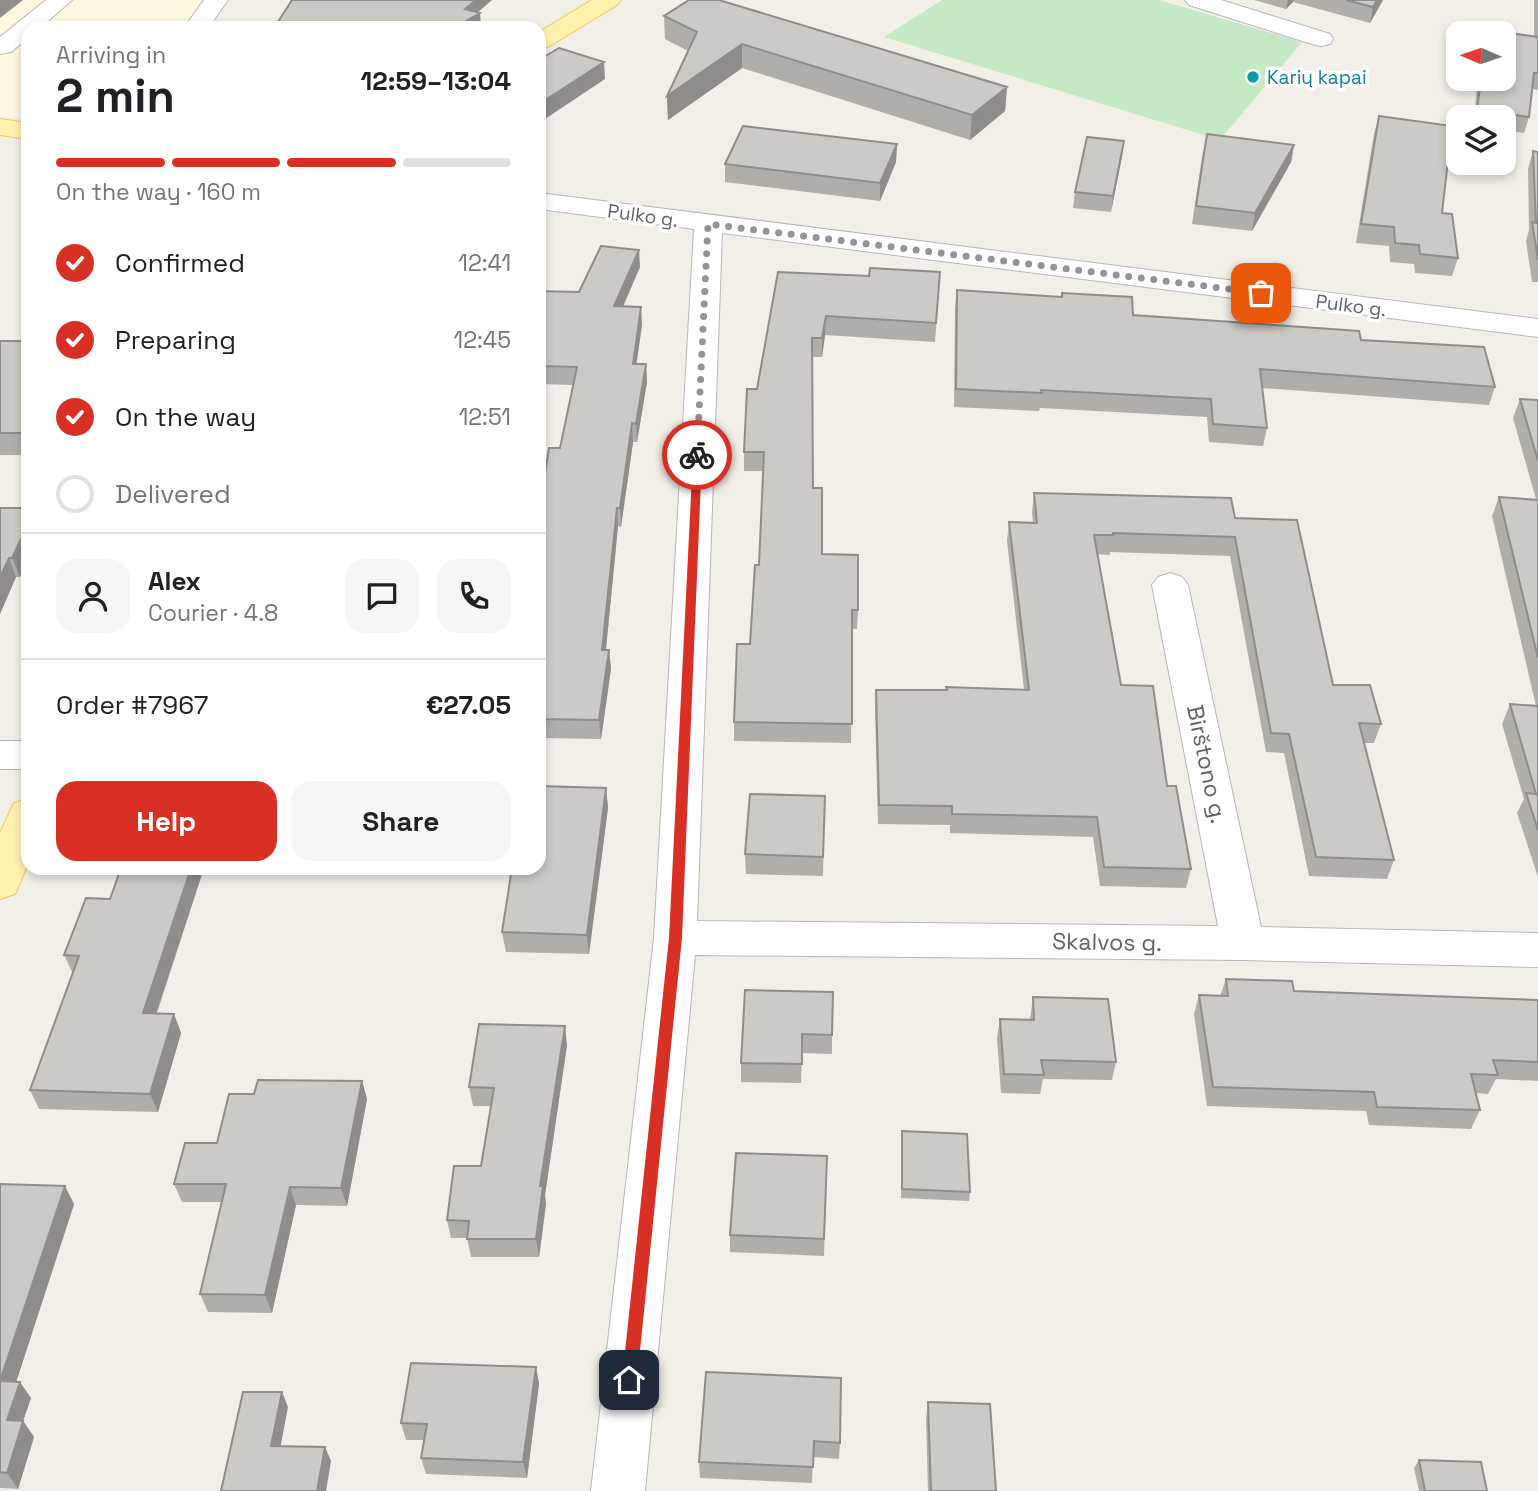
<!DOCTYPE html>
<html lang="en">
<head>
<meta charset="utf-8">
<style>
	:root { --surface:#fff; --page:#f6f6f6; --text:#202124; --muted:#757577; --line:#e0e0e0; --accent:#d93025 }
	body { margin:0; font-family:"Space Grotesk",sans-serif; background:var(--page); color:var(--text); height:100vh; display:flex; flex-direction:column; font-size:26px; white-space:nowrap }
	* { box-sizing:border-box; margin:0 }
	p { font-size:23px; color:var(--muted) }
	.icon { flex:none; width:38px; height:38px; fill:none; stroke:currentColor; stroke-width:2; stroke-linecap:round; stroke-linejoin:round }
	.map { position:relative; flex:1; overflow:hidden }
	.drawer { position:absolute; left:21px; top:21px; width:525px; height:854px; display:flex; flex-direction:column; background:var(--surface); border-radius:21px; box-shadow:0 4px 10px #0003 }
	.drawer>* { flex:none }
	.needle { width:46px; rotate:272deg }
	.fabs { position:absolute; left:1446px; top:21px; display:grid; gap:14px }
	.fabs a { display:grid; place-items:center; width:70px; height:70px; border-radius:14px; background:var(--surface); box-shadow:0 4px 10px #0003; font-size:35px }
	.pin { position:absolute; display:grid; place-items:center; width:60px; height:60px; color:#fff; margin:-30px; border-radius:14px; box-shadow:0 4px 10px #0006 }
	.courier { position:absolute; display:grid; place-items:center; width:70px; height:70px; margin:-35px; border:5px solid #d93025; border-radius:50%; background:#fff; color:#222; box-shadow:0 2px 9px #0007 }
	.summary em { font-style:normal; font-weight:800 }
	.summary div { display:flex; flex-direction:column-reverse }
	.summary { display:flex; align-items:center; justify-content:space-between; height:119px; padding:0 35px }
	h1 { font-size:46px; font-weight:800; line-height:52px }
	.bar { display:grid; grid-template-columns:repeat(4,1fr); gap:10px 7px; align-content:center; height:84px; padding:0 35px }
	.bar i { height:9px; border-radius:5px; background:var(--line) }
	.bar .current { background:var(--accent) }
	.bar p { grid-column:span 4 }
	.line { display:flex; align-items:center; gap:18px; padding:0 35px; border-top:2px solid var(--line) }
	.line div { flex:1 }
	.round { display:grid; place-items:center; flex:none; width:74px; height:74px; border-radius:21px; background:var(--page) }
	ol { padding:0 35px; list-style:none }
	li { display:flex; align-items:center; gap:21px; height:77px }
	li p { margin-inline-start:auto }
	li .icon { padding:7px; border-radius:50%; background:var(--accent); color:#fff; stroke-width:4 }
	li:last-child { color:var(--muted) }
	li i { width:38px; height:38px; border:4px solid var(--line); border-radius:50% }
	.cta { display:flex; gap:14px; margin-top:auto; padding:14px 35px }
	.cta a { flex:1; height:80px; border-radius:21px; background:var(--accent); color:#fff; font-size:28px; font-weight:800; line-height:80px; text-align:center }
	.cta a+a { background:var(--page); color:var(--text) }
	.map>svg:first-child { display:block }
</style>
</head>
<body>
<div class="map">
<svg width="1538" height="1491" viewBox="0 0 1538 1491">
	<rect width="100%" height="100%" fill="#f1efe8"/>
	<path fill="#fef7e0" d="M0 0H207L187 28H28V120L0 116Z"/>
	<path fill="#c5e8c5" d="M942 0H1159L1302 42 1220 140 884 37Z"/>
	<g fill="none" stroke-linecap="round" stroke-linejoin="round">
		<g stroke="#b5b8bc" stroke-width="2">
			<path id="minor" d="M46 0H72L40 28H28V38L11 52 0 54V37Z
				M204 0H228L208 28H184Z
				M1185 0H1221L1330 34 1333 39 1330 44 1321 46 1312 44 1189 5Z
				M539 193 1538 319V337L722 233 697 921 1218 926 1152 585 1158 577 1170 573 1182 577 1188 585 1261 927 1538 933V967L1243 960 695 955 645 1491H591L654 938 694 229 539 209Z
				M0 741H28V769H0Z"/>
		</g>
		<g stroke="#f2c960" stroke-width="2">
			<path id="major" d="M592 0H621L617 5 548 47 539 49V32Z
				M0 119 28 123V139L0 135Z
				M28 799V864L15 894 0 899V833L14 803Z"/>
		</g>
		<use href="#minor" fill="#fff" fill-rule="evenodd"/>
		<use href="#major" fill="#fff2af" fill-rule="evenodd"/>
	</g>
	<path fill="#afaea9" d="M1254 0H1383L1370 23 1293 2 1286 9Z
		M1534 0H1538V90L1532 89 1529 117 1524 133 1503 130V117H1474L1478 79H1503V33H1486L1487 30 1534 36Z
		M664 16 1007 87 1005 111 970 140 742 68 668 120 667 96 688 51 665 39Z
		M1379 116 1442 213 1458 258 1452 276 1415 273 1414 264 1390 262 1389 246 1356 243 1374 134Z
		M1124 141 1111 212 1073 208 1075 192Z
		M897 144 896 162 880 201 725 182V164Z
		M1294 145 1291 162 1252 231 1192 224 1203 151Z
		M1533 151 1538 152V282H1532L1526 241 1529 230 1528 169Z
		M640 267 623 307 642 325 636 364H646L647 382 637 442H633L621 527 618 526 606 650H609L611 669 601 739 539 738V510L560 448 573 385 539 384V291L579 292Z
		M778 272 869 276 940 272 935 342 825 335 822 357H812L813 488 822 554 858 610 857 629H852L851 743 734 741V722L750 644 759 565 763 471H744V452L757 389Z
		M957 290 1133 315 1361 340 1495 387 1489 405 1262 388 1267 428 1263 446 1209 442 1207 417 1040 408 1039 411 954 407 955 308Z
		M0 341H28V455H0Z
		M1520 399 1538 400V877L1517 813 1524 799 1502 724 1510 704 1536 706 1492 516 1499 497 1536 499 1513 418Z
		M1034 493 1235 518 1333 685 1381 724 1374 743H1364L1394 860 1387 879 1309 876 1284 753 1266 752 1230 556 1110 552V555L1097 554 1121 685 1167 786 1191 869 1186 888 1100 886 1093 837 950 833V825L878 824 875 709 876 690H946L1024 689 1007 541 1009 522H1033L1032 512Z
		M0 508H28V559L20 577H16L0 614Z
		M606 788 608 808 589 954 506 952 502 932Z
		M825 796 823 876 746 874 745 854Z
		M121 868H204L157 1013 174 1014 181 1033 158 1112 39 1109 30 1090 73 974 64 955 110 899Z
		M1226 979 1294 991 1538 1000V1081L1496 1079 1488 1094 1476 1093 1480 1110 1471 1129 1369 1125 1366 1111 1207 1106 1194 1014 1199 995 1220 996Z
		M745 990 832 1035V1054L802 1053 801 1083 741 1082V1063Z
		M1033 997 1116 1062 1112 1080 1043 1079 1040 1094 1001 1093 997 1038 1000 1019 1030 1020Z
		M567 1045 545 1195 546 1204 539 1257H471L467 1238H451L447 1220 481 1166 491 1106H473L469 1087Z
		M362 1081 367 1099 347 1206 296 1205 272 1313 208 1312 200 1294 222 1202H182L174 1184 217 1143 254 1094Z
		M902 1131 970 1192 969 1201 901 1198Z
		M827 1156 824 1256 730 1252V1235Z
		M0 1184 74 1204 16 1382 31 1398 23 1421 34 1437 18 1489 0 1488Z
		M536 1367 539 1384 527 1478 426 1474 421 1458 424 1440H406L401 1423Z
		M706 1372 840 1443 839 1459 813 1457 812 1483 700 1478 699 1462Z
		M928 1402 996 1491H928L926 1419Z
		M1419 1460 1487 1491H1419L1414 1468Z"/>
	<path fill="#8f8d8a" d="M0 0H23L0 18Z
		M476 0H492L469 20 480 13 481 26 477 28H454L465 9Z
		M1288 0H1294L1293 2 1286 9Z
		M1377 0H1383L1370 23 1373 7Z
		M742 44V68L668 120 667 96Z
		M604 62 605 79 539 123V104Z
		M1007 87 1005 111 970 140 972 115Z
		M1124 141 1122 157 1111 212 1113 196Z
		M897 144 896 162 880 201V183Z
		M1294 145 1291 162 1252 231 1255 213Z
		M639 250 640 267 615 324 614 306Z
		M641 307 642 325 634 382 633 364Z
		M826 316 825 335 822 357V338Z
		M646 364 647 382 637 442 636 424Z
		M632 423 633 442 621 527 620 508Z
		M617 508 618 526 604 668 602 650Z
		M28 524V559L20 577 12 558Z
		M9 558 16 577 0 614V577Z
		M609 650 611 669 601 739 599 720Z
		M606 788 608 808 589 954 587 935Z
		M191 868H204L150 1032 143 1013Z
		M174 1014 181 1033 158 1112 150 1094Z
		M565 1026 567 1045 545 1195 546 1204 539 1257 536 1239 540 1186Z
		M362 1081 367 1099 347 1206 341 1188Z
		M65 1186 74 1204 11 1398 0 1381Z
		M290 1187 296 1205 272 1313 265 1295Z
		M536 1367 539 1384 527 1478 523 1462Z
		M20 1382 31 1398 23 1421 34 1437 18 1489 7 1473V1420Z
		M282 1392 288 1407 278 1460 271 1446Z
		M325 1447 331 1461 326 1491H317Z"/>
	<path fill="#cccac5" stroke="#8f8d8a" stroke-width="2" d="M292 0H476L465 9 480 13 454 28H284L276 25Z
		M689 0H719L1007 87 972 115 742 44 667 96 697 32 664 16Z
		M1346 0H1377L1373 7Z
		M1487 30 1538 37V73H1534L1529 117 1477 110 1481 79H1503V33H1486Z
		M559 48 604 62 539 104V60Z
		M1379 116 1452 126 1442 213 1452 214 1458 258 1420 254 1419 245 1395 243 1394 227 1361 224Z
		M743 126 897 144 880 183 725 164Z
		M1207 134 1294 145 1255 213 1196 206Z
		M1087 137 1124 141 1113 196 1075 192Z
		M1533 151 1538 152V260L1532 222 1536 223Z
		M601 246 639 250 614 306 641 307 633 364H646L636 424 632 423 620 508H617L602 650H609L599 720 539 719V510L549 448H560L577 367 539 366V291L579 292Z
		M870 268 940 272 936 323 826 316 822 338H812L813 488H822V554L858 555V610H852V724L734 722 737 644H750L755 565H759L764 452H744L747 389H757L778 272 869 276Z
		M957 290 1062 297V293L1132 297 1133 315 1359 331 1361 340 1484 347 1495 387 1260 369 1267 428 1213 424 1211 399 1041 390 1042 393 956 389Z
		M0 341H28V433H0Z
		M1520 399 1538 400V461Z
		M1034 493 1231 498 1235 518 1297 520 1333 685H1370L1381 724 1359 723 1394 860 1316 857 1289 734 1271 733 1235 537 1113 533V535H1094L1121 685 1153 686 1167 786H1176L1191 869 1104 867 1097 817 952 814V806L879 805 876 690H947L946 687 1029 690 1009 522 1037 523Z
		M1499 497 1538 500V658Z
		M0 508H28V524L12 558H9L0 577Z
		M1510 704 1538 706V830L1526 793 1536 794Z
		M539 786 606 788 587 935 502 932 512 868H539Z
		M750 794 825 796 823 857 745 854Z
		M121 868H191L143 1013 174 1014 150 1094 30 1090 79 956 64 955 86 898 110 899Z
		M1226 979 1292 981 1294 991 1538 1000V1062L1493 1060 1498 1075 1471 1074 1480 1110 1377 1107 1374 1092 1213 1087 1199 995 1228 996Z
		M745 990 833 992 832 1035 802 1034V1064L741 1063Z
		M1033 997 1108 999 1116 1062 1041 1060 1044 1075 1004 1074 1000 1019 1034 1020Z
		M479 1024 565 1026 540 1186H543L536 1239H467L469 1221 447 1220 454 1166H481L494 1088 469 1087Z
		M258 1080 362 1081 341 1188 290 1187 265 1295 200 1294 226 1184H174L185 1143H217L229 1094H254Z
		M902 1131 967 1134 970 1192 902 1189Z
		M736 1153 827 1156 824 1239 730 1235Z
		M0 1184 65 1186 0 1381Z
		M411 1363 536 1367 523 1462 421 1458 427 1424 401 1423Z
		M706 1372 841 1378 840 1443 814 1441 813 1467 699 1462Z
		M0 1381 20 1382 7 1420 23 1421 7 1473 0 1472Z
		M243 1392H282L271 1446 325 1447 317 1491H221Z
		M928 1402 990 1404 996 1491H931Z
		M1419 1460 1481 1462 1487 1491H1425Z"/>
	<path fill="#d93025" d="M697 452 702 455 682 938 637 1380 635 1386 629 1388 624 1386 622 1380 669 938 693 455Z"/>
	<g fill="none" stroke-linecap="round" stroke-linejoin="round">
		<path stroke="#929495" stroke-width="7" stroke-dasharray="0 12.6" d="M697 455 708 224 1261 293"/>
	</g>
	<circle fill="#0f9aa8" stroke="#fff" stroke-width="2.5" cx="1253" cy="77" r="7"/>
	<g text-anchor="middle" stroke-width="7" stroke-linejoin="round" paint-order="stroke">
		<g font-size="19" fill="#0d838f" stroke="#fff" text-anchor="start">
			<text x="1267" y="84">Karių kapai</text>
		</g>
		<g font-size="19" fill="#5f6368" stroke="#fff">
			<text transform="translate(643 215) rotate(8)" y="7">Pulko g.</text>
			<text transform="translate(1351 305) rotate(7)" y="7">Pulko g.</text>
		</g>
		<g font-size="23" fill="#5f6368" stroke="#fff">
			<text transform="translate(1207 764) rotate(78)" y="8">Birštono g.</text>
			<text transform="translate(1107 942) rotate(1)" y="8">Skalvos g.</text>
		</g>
	</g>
</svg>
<div class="fabs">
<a><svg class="needle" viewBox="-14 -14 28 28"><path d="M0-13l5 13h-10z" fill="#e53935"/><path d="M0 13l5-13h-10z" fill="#757577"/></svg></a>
<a><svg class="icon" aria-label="layers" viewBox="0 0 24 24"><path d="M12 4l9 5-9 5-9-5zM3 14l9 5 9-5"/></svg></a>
</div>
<div class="pin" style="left:1261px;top:293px;background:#ea580c"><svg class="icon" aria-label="bag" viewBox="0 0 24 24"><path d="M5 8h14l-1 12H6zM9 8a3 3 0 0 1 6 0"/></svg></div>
<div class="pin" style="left:629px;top:1380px;background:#1f2937"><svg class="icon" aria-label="home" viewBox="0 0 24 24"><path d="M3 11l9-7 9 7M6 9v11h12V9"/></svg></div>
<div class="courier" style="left:697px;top:455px"><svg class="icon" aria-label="bike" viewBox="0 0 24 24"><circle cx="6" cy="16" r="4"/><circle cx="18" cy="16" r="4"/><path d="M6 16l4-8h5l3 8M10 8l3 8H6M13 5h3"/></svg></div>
<section class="drawer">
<div class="summary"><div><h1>2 min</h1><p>Arriving in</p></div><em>12:59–13:04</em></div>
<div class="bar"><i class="current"></i><i class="current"></i><i class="current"></i><i></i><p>On the way · 160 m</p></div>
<ol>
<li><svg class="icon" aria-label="check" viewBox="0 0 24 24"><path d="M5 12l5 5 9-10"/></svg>Confirmed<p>12:41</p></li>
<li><svg class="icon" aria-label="check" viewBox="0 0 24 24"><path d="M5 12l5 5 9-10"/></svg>Preparing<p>12:45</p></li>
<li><svg class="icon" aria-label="check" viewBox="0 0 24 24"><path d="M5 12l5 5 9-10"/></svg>On the way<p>12:51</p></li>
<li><i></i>Delivered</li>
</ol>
<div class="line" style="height:126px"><a class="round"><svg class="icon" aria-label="person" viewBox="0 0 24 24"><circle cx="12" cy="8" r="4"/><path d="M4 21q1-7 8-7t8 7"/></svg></a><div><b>Alex</b><p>Courier · 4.8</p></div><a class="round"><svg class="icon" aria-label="chat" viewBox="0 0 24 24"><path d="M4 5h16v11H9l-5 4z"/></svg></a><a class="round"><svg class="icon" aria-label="phone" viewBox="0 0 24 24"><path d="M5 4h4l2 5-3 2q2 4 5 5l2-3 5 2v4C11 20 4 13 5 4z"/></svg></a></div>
<div class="line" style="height:91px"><div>Order #7967</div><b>€27.05</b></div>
<div class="cta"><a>Help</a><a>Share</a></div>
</section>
</div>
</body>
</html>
